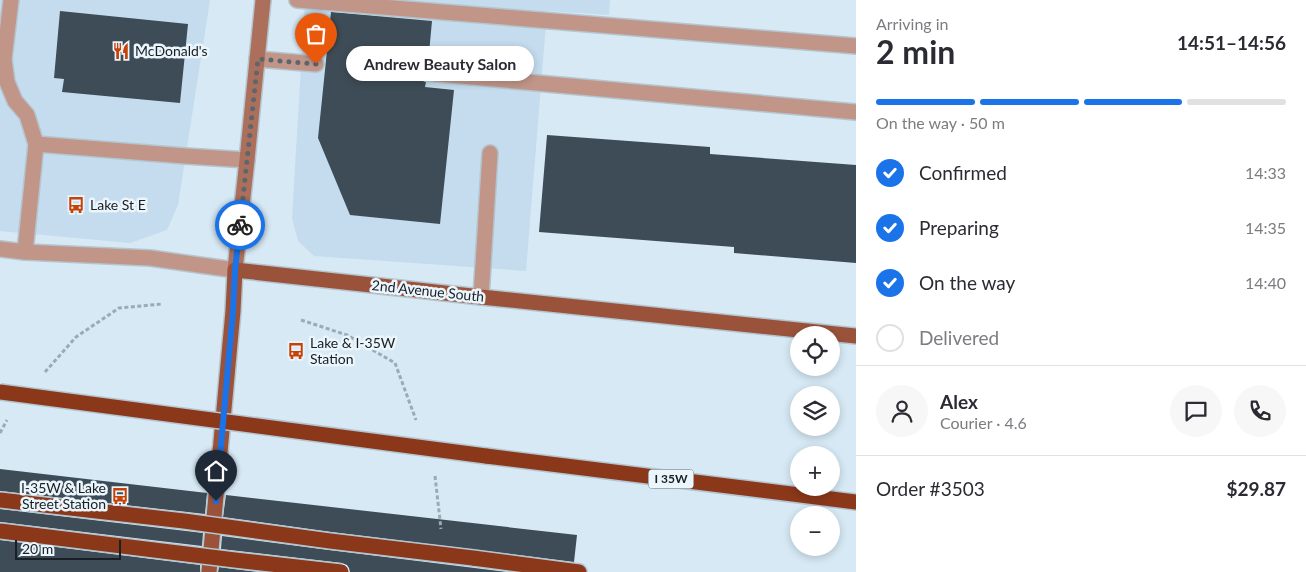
<!DOCTYPE html>
<html lang="en">
<head>
<meta charset="utf-8">
<style>
	:root { --surface:#fff; --page:#f7f7f7; --text:#2b2b33; --muted:#7c7c81; --line:#e1e1e2; --accent:#1a73e8 }
	body { margin:0; font-family:Lato,sans-serif; background:var(--page); color:var(--text); height:100vh; display:flex; flex-direction:column; font-size:19px; white-space:nowrap }
	* { box-sizing:border-box; margin:0 }
	p { font-size:16px; color:var(--muted) }
	.icon { flex:none; width:28px; height:28px; fill:none; stroke:currentColor; stroke-width:2; stroke-linecap:round; stroke-linejoin:round }
	.map { position:relative; flex:1; overflow:hidden }
	.drawer { display:flex; flex-direction:column; background:var(--surface); width:450px }
	.drawer>* { flex:none }
	.buttons { position:absolute; left:790px; top:326px; display:grid; gap:10px }
	.buttons a { display:grid; place-items:center; width:50px; height:50px; border-radius:50%; background:var(--surface); box-shadow:0 2px 8px #0003; font-size:25px }
	.scale { position:absolute; left:15px; bottom:12px; width:106px; box-sizing:border-box; padding-left:5px; border:2px solid #191f24; border-top:0; font-size:14px; line-height:18px; white-space:nowrap; color:#191f24; -webkit-text-stroke:4px #eaf5fc; paint-order:stroke }
	.pin { position:absolute; display:grid; place-items:center; width:42px; height:42px; color:#fff; margin:-51px -21px; border-radius:50% 50% 50% 0; rotate:-45deg; box-shadow:0 0 5px #0007 }
	.pin .icon { rotate:45deg }
	.courier { position:absolute; display:grid; place-items:center; width:50px; height:50px; margin:-25px; border:4px solid #1a73e8; border-radius:50%; background:#fff; color:#222; box-shadow:0 1px 6px #0007 }
	.bubble { position:absolute; height:35px; border-radius:18px; background:var(--surface); box-shadow:0 2px 8px #0003; font-size:16px; font-weight:700; line-height:35px; text-align:center }
	.overview em { font-style:normal; font-weight:700 }
	.overview div { display:flex; flex-direction:column-reverse }
	.overview { display:flex; align-items:center; justify-content:space-between; height:85px; padding:0 20px }
	h1 { font-size:32px; font-weight:700; line-height:38px }
	.bar { display:grid; grid-template-columns:repeat(4,1fr); gap:8px 5px; align-content:center; height:60px; padding:0 20px }
	.bar i { height:6px; border-radius:4px; background:var(--line) }
	.bar .on { background:var(--accent) }
	.bar p { grid-column:span 4 }
	.line { display:flex; align-items:center; gap:12px; padding:0 20px; border-top:1px solid var(--line) }
	.line div { flex:1 }
	.round { display:grid; place-items:center; flex:none; width:52px; height:52px; border-radius:26px; background:var(--page) }
	ol { padding:0 20px; list-style:none }
	li { display:flex; align-items:center; gap:15px; height:55px }
	li p { margin-inline-start:auto }
	li .icon { padding:5px; border-radius:50%; background:var(--accent); color:#fff; stroke-width:4 }
	li:last-child { color:var(--muted) }
	li i { width:28px; height:28px; border:2px solid var(--line); border-radius:50% }
	main { display:flex; flex:1; min-height:0 }
	.map>svg:first-child { display:block }
</style>
</head>
<body>
<main>
<div class="map">
<svg width="856" height="572" viewBox="0 0 856 572">
	<rect width="100%" height="100%" fill="#d6e9f5"/>
	<path fill="#c4dced" d="M0 0H210L178 205 167 230 130 243 0 231Z
		M305 0H610L609 15 547 11 526 271 314 256 298 241 292 218Z"/>
	<path fill="#3d4c56" d="M60 11 188 24 180 103 62 92 64 79 54 78Z
		M331 12 432 21 428 64H424L420 67 418 72V76L421 80 426 82 425 87 454 90 440 224 350 215 318 138Z
		M547 135 710 147V154L856 165V263L734 253V247L539 232Z
		M0 469 207 493 205 514 0 491Z
		M226 495 577 535 574 562 331 532 223 517Z
		M0 509 203 533 202 546 0 522Z
		M222 536 329 550 507 572H350L349 568 347 565 342 563 221 549Z
		M0 540 200 565V572H0Z
		M219 567 234 569 258 572H218Z"/>
	<g fill="none" stroke-linecap="round" stroke-linejoin="round">
		<g stroke="#b4c5cf" stroke-width="18">
			<path id="lane" d="M11 0 4 59 7 82 15 101 27 115 36 144 25 252
				M297 0 856 46
				M257 59 316 64
				M427 73 856 112
				M36 144 185 156 247 160
				M481 297 490 153"/>
		</g>
		<g stroke="#b4c5cf" stroke-width="18">
			<path id="street" d="M0 249 25 252 150 258 235 270"/>
		</g>
		<g stroke="#b4c5cf" stroke-width="18">
			<path id="secondary" d="M235 270 247 160 263 0"/>
		</g>
		<g stroke="#b4c5cf" stroke-width="18">
			<path id="primary" d="M209 572 233 311 235 270 481 297 856 336"/>
		</g>
		<g stroke="#b4c5cf" stroke-width="18">
			<path id="highway" d="M486 456 856 502
				M473 558 579 572"/>
		</g>
		<path stroke="#9baab4" stroke-width="3" stroke-dasharray="4 2.5" stroke-linecap="butt" d="M301 320 347 335 395 363 416 420
			M45 372 76 337 119 308 162 304
			M0 433 7 420
			M435 476 441 529"/>
		<use href="#lane" stroke="#c19689" stroke-width="15"/>
		<use href="#street" stroke="#c19689" stroke-width="15"/>
		<use href="#secondary" stroke="#ac6f5b" stroke-width="15"/>
		<use href="#primary" stroke="#9b523a" stroke-width="15"/>
		<use href="#highway" stroke="#8b371a" stroke-width="15"/>
		<g stroke="#b4c5cf" stroke-width="18" stroke-linecap="butt">
			<path id="highway-bridge" d="M0 392 486 456
				M0 500 184 521 330 541 473 558
				M0 531 235 560 341 572"/>
		</g>
		<use href="#highway-bridge" stroke="#8b371a" stroke-width="15"/>
	</g>
	<g fill="none" stroke-linecap="round" stroke-linejoin="round">
		<path stroke="#5b666d" stroke-width="5" stroke-dasharray="0 9" d="M240 225 258 59 316 64"/>
		<path stroke="#1a73e8" stroke-width="6" d="M216 501 233 311 235 270 240 225"/>
	</g>
	<defs>
		<g id="restaurant-bare" transform="scale(1.35)"><path d="M-5-6h1v4h1v-4h1v4h1v-4h1v5L-1.5 .5V6h-2V.5L-5-1ZM5-6V6H3V1.5H1.5Q1.5-4 5-6Z" fill="#c84107" stroke="#eaf5fc" stroke-width="2.5" paint-order="stroke"/></g>
		<g id="bus-bare" transform="scale(1.35)"><path d="M-5-6H5V4H4V6H2V4H-2V6H-4V4H-5ZM-3.5-4V0h7V-4ZM-3.5 1.2v1.5H-2V1.2ZM2 1.2v1.5H3.5V1.2Z" fill="#c84107" stroke="#eaf5fc" stroke-width="2.5" paint-order="stroke"/></g>
	</defs>
	<g fill-rule="evenodd">
		<use href="#restaurant-bare" x="121" y="51"/>
		<use href="#bus-bare" x="76" y="205"/>
		<use href="#bus-bare" x="296" y="351"/>
		<use href="#bus-bare" x="120" y="496"/>
	</g>
	<g text-anchor="middle" stroke-width="5" stroke-linejoin="round" paint-order="stroke">
		<rect fill="#eaf5fc" stroke="#585f65" stroke-width="1" x="648.5" y="469.5" width="45" height="19" rx="4"/>
		<g font-size="12" font-weight="bold" fill="#191f24">
			<text x="671" y="483">I 35W</text>
		</g>
		<g font-size="14" fill="#191f24" stroke="#eaf5fc" text-anchor="start">
			<text x="135" y="56">McDonald's</text>
			<text x="90" y="210">Lake St E</text>
			<text x="310" y="348">Lake &amp; I-35W<tspan x="310" dy="16">Station</tspan></text>
			<text x="106" y="493" text-anchor="end">I-35W &amp; Lake<tspan x="106" dy="16">Street Station</tspan></text>
		</g>
		<g font-size="14" fill="#191f24" stroke="#eaf5fc">
			<text transform="translate(428 291) rotate(6)" y="5">2nd Avenue South</text>
		</g>
	</g>
</svg>
<div class="buttons">
<a><svg class="icon" aria-label="locate" viewBox="0 0 24 24"><circle cx="12" cy="12" r="6"/><path d="M12 2v4M12 18v4M2 12h4M18 12h4"/></svg></a>
<a><svg class="icon" aria-label="layers" viewBox="0 0 24 24"><path d="M12 4l9 5-9 5-9-5zM3 14l9 5 9-5"/></svg></a>
<a>+</a>
<a>−</a>
</div>
<div class="scale">20 m</div>
<div class="pin" style="left:316px;top:64px;background:#ea580c"><svg class="icon" aria-label="bag" viewBox="0 0 24 24"><path d="M5 8h14l-1 12H6zM9 8a3 3 0 0 1 6 0"/></svg></div>
<div class="pin" style="left:216px;top:501px;background:#1f2937"><svg class="icon" aria-label="home" viewBox="0 0 24 24"><path d="M3 11l9-7 9 7M6 9v11h12V9"/></svg></div>
<div class="courier" style="left:240px;top:225px"><svg class="icon" aria-label="bike" viewBox="0 0 24 24"><circle cx="6" cy="16" r="4"/><circle cx="18" cy="16" r="4"/><path d="M6 16l4-8h5l3 8M10 8l3 8H6M13 5h3"/></svg></div>
<div class="bubble" style="left:346px;top:46px;width:188px">Andrew Beauty Salon</div>
</div>
<section class="drawer">
<div class="overview"><div><h1>2 min</h1><p>Arriving in</p></div><em>14:51–14:56</em></div>
<div class="bar"><i class="on"></i><i class="on"></i><i class="on"></i><i></i><p>On the way · 50 m</p></div>
<ol>
<li><svg class="icon" aria-label="check" viewBox="0 0 24 24"><path d="M5 12l5 5 9-10"/></svg>Confirmed<p>14:33</p></li>
<li><svg class="icon" aria-label="check" viewBox="0 0 24 24"><path d="M5 12l5 5 9-10"/></svg>Preparing<p>14:35</p></li>
<li><svg class="icon" aria-label="check" viewBox="0 0 24 24"><path d="M5 12l5 5 9-10"/></svg>On the way<p>14:40</p></li>
<li><i></i>Delivered</li>
</ol>
<div class="line" style="height:90px"><a class="round"><svg class="icon" aria-label="person" viewBox="0 0 24 24"><circle cx="12" cy="8" r="4"/><path d="M4 21q1-7 8-7t8 7"/></svg></a><div><b>Alex</b><p>Courier · 4.6</p></div><a class="round"><svg class="icon" aria-label="chat" viewBox="0 0 24 24"><path d="M4 5h16v11H9l-5 4z"/></svg></a><a class="round"><svg class="icon" aria-label="phone" viewBox="0 0 24 24"><path d="M5 4h4l2 5-3 2q2 4 5 5l2-3 5 2v4C11 20 4 13 5 4z"/></svg></a></div>
<div class="line" style="height:65px"><div>Order #3503</div><b>$29.87</b></div>
</section>
</main>
</body>
</html>
